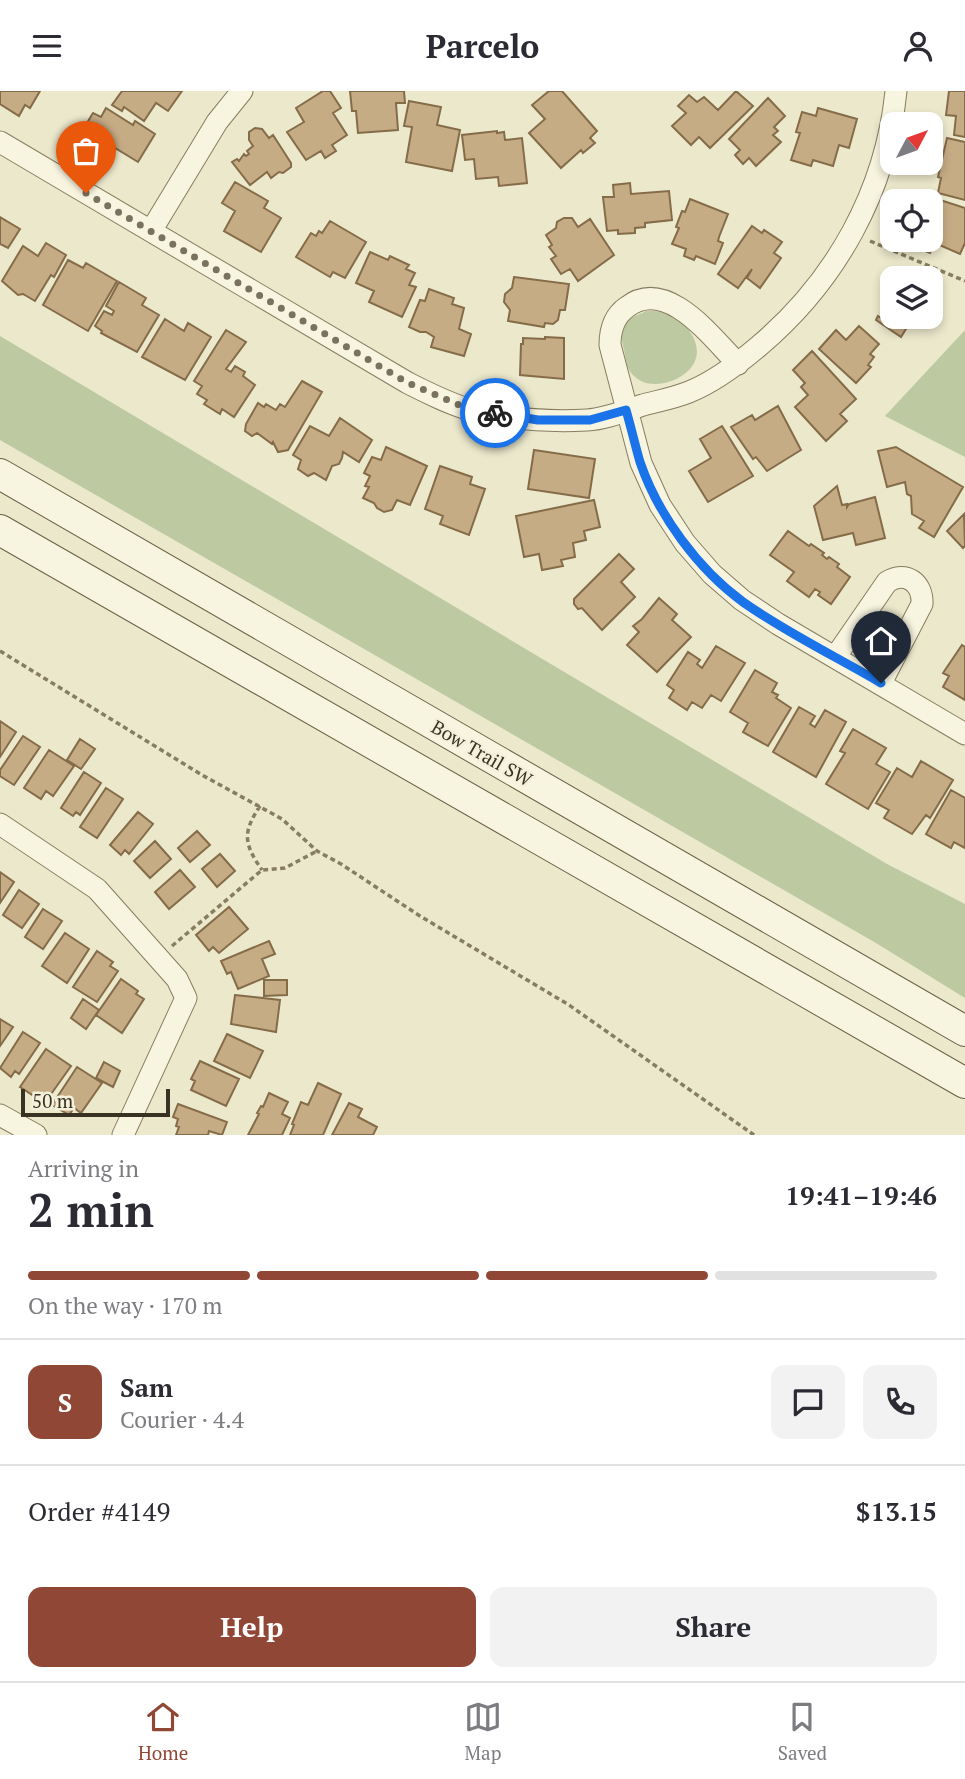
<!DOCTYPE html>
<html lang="en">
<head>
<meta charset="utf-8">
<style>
	:root { --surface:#fff; --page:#f2f2f3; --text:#2b2b33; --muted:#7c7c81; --line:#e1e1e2; --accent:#914736 }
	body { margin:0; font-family:"PT Serif",serif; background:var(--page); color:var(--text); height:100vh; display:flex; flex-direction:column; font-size:26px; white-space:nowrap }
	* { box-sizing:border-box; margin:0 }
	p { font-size:23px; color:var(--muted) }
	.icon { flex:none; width:38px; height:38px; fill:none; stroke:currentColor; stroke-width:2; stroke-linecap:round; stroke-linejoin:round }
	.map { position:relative; height:1044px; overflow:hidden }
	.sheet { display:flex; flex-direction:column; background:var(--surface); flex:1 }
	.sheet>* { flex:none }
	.needle { width:46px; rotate:49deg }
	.fabs { position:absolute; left:880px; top:21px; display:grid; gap:14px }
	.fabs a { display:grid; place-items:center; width:63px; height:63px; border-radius:14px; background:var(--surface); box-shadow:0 4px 10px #0003; font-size:35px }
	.scale { position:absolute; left:21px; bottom:18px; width:149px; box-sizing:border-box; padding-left:7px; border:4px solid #393223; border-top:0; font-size:19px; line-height:24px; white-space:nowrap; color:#393223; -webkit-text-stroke:5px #f4f1db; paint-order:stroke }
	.pin { position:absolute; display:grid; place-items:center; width:60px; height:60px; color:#fff; margin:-72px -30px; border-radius:50% 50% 50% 0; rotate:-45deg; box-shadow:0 0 7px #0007 }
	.pin .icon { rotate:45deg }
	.courier { position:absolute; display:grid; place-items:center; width:70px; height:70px; margin:-35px; border:5px solid #1a73e8; border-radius:50%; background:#fff; color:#222; box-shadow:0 2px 9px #0007 }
	.head em { font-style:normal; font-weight:700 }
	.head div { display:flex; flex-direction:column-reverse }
	.head { display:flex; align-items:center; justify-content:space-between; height:119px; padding:0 28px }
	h1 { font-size:46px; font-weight:700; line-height:52px }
	.bar { display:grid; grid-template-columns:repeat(4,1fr); gap:10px 7px; align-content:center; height:84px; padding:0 28px }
	.bar i { height:9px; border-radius:5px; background:var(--line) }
	.bar .current { background:var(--accent) }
	.bar p { grid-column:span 4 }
	.line { display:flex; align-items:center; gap:18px; padding:0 28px; border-top:2px solid var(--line) }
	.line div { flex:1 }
	.round { display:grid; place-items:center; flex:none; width:74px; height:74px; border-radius:14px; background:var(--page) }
	.action { display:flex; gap:14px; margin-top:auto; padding:14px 28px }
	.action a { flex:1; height:80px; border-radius:14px; background:var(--accent); color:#fff; font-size:28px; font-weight:700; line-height:80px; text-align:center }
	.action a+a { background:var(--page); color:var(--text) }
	header { display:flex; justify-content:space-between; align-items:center; height:91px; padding:0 28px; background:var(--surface); font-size:32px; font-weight:700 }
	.tab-bar { display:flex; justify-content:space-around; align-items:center; height:98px; border-top:2px solid var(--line); background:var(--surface); font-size:19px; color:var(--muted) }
	.tab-bar a { display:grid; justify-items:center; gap:4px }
	.tab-bar .current { color:var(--accent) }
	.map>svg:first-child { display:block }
</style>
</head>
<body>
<header><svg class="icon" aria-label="menu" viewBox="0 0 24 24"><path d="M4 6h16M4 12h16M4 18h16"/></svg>Parcelo<svg class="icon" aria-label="person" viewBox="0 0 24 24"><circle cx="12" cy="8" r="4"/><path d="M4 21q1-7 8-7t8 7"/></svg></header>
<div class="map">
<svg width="965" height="1044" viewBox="0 0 965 1044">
	<rect width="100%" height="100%" fill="#ece8cc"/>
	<path fill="#bdc9a0" d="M646 220C655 220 665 220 673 225 691 236 707 260 689 279 673 295 640 301 628 277 626 271 625 262 623 255 622 249 620 240 623 234 627 227 639 224 646 220Z
		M965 239V366L885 325Z
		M0 245 887 773 965 813V907L876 852 0 349Z"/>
	<path fill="#c6ac85" stroke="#856c49" stroke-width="2" d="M0 0H40L30 17 25 14 19 25 0 13Z
		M122 0H182L168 20 156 12 144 30 124 16 122 20 112 14Z
		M323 0H330L341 17 333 22 347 44 332 54 336 60 325 67 321 60 306 69 287 41 304 31 296 17Z
		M350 0H404L405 12H396L398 39 358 42 356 20H352Z
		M549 0H562L597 40 590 47 595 52 583 62 581 59 561 77 529 42 545 28 532 14Z
		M736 0 753 15 710 57 699 46 691 54 672 35 686 22 678 15 689 4 697 11 704 6 718 19Z
		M949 0H965V46L954 44 956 25 946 24Z
		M768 7 785 25 774 36 778 40 773 44 781 51 756 75 749 67 743 73 735 64 740 59 729 48Z
		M409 10 441 16 437 34 460 39 452 80 406 71 412 36 404 35Z
		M106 17 133 34 135 30 155 43 138 71 115 57 104 76 86 65 93 54 86 50 93 39 85 35 93 22 101 26Z
		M818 17 857 28 849 57 839 54 833 75 813 69 811 75 791 69 800 42 796 41 802 21 816 25Z
		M255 37 262 38 269 47 273 44 291 72V76L283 82 279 81 271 87 267 81 250 94 232 71 237 68 239 70 244 63 246 65 249 63 247 60 253 55 249 49V41Z
		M497 40V42L504 41 505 49 522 47 527 92 499 95 498 86 476 88 474 68 465 69 462 44Z
		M947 47 965 51V109L938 102 941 87 938 86Z
		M235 91 268 110 264 117 281 127 261 161 224 140 235 120 222 112Z
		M630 92 631 103 669 100 672 129 645 132V136L635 137V142L618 143V139L607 140 603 106H614L613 94Z
		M934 107 965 117V152L960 163 935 152 930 162 906 152 907 149H931V116Z
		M690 108 728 123 719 146 718 150 723 152 715 173 696 165 694 169 684 165 686 158 672 153 679 137 676 136 682 120 685 121Z
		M0 126 20 138 8 157 0 153Z
		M564 127H572L578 136 590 128 614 164 578 190 570 178 561 183 551 168 556 165 549 156 552 154 546 144 556 137 557 131Z
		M330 130 366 151 345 187 333 181 330 186 296 166 311 142 316 145 319 140 322 142Z
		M752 135 762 142 764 139 782 151 774 162 781 167 760 197 747 187 752 178 738 197 718 183Z
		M46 152 66 164 54 186 51 184 35 210 23 203 18 204 2 190 23 155 38 165Z
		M370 161 388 169 390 165 409 174 406 178 415 182 409 194 416 196 402 226 369 211 374 200 356 192Z
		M68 169 83 177 86 172 117 190 88 240 43 214Z
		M897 179 911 187H892V226H924L923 228H912L901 246 876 229 878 225 881 227 884 223 881 221 883 217 886 219 889 215 886 213 890 206 884 205 883 199 889 194V193Z
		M514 186 569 193 565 219H560L558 229 553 233 545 232 544 236 508 230 510 219 504 211 505 203 512 197Z
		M119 191 146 207 142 214 159 224 137 261 101 242 102 240 95 235 104 220 112 224 114 220 106 215Z
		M429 198 454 207 452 213 464 217 459 238 471 243 464 265 431 256 434 246 426 241H420L409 236 420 209 425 210Z
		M165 228 184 240 188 232 211 246 185 289 142 266Z
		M859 235 879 253 870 263 874 266 868 274 871 276 856 292 819 258 836 239 846 249Z
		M226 239 246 251 226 278 231 281 235 275 245 281 243 285 255 294 234 326 222 318 220 323 204 313 207 309 197 303 202 295 194 290Z
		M545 246 564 247V288L520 284 521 253H523V247L545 248Z
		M812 260 856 308 840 323 847 330 826 350 795 316 808 304 801 296 805 292 793 279Z
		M302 290 322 301 288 359 278 361 273 351 272 353 257 342 252 345 245 340 246 333 258 312 264 316 266 313 276 319 280 313 285 316Z
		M778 315 801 359 767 380 756 366 753 368 731 336 752 324 755 329Z
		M340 327 372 349 359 371 343 361 342 367 339 373 332 375 326 389 314 382 308 385 298 378 301 369 293 364 310 335 329 345Z
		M722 335 753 385 708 411 689 380 711 367 700 348Z
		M386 356 427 375 410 414 397 409 392 419 384 421 377 417 374 412 363 407 369 396 365 395 370 385 364 382 372 366 381 369Z
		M896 356 963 396 934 446 919 437 924 430 912 423 911 405 907 403 905 391 887 396 878 360Z
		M534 359 595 368 589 407 528 398Z
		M440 375 472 386 470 393 485 398 469 444 440 433 443 425 425 418Z
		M837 395 842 414 847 413V416L849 413 875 406 885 447 856 454 853 442 823 449 814 415Z
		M594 409 600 436 584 440 586 449 573 452 575 466 561 469 563 475 542 479 539 463 524 466 516 425Z
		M964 423 965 455 963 457 947 440Z
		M788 440 809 455 811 453 824 462 822 464 827 468 829 466 839 473 837 476 850 486 831 513 818 504 820 501 815 498 809 506 787 490 794 481 770 464Z
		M619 463 634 478 621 491 635 506 602 539 582 517 578 518 574 513V508Z
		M659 507 677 523 672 529 691 546 657 581 627 554 639 541 633 535 642 528Z
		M962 554 965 556V609L943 596 949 585 943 582Z
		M716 555 745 572 721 610 711 604 702 617 692 611 687 619 669 607 674 599 667 594 688 561 700 569 697 573 702 577Z
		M755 579 777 592 772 601 778 604 776 607 791 617 768 655 743 641 748 632 730 621Z
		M799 616 815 625 810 633 815 636 825 619 846 631 816 686 773 661Z
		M0 630 16 641 0 666Z
		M853 638 886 657 876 673 890 681 868 718 826 693 845 662 840 660Z
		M23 645 40 656 14 694 0 685V679Z
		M80 648 95 658 81 678 67 669Z
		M49 659 74 675 53 705 46 700 41 708 24 697Z
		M921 670 953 689 930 727 926 724 912 743 884 727 889 719 876 712 897 677 912 686Z
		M84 681 101 692 80 724 76 721 73 725 61 717Z
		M106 697 123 708 97 747 80 736Z
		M951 699 965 707V757L954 751 951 757 926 743Z
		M138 721 153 733 129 763 125 759 121 764 110 754Z
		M197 740 210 754 190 771 178 757Z
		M155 750 171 768 150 787 134 770Z
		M220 763 235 780 217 796 202 778Z
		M180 779 195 796 169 818 155 801Z
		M0 781 14 791 0 812Z
		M19 799 39 813 22 837 3 824Z
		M229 816 248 838 219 862 213 856 209 860 196 844Z
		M43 818 62 830 43 858 25 846Z
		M65 842 89 858 67 892 42 875Z
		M269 850 275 863 262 868 269 885 238 898 231 881 227 883 221 870Z
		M97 860 113 871 110 875 118 880 97 911 73 896Z
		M121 888 138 900 136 903 144 908 122 942 96 924Z
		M264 889H287V904L264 905Z
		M235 904 280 909 276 941 231 933Z
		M83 908 99 919 86 938 71 927Z
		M0 928 13 936 0 955Z
		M23 941 40 952 19 983 15 980 11 986 0 977Z
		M227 943 263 960 250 987 214 970Z
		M46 958 71 975 49 1006 41 1001 37 1007 20 996Z
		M200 970 239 988 226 1015 191 999 195 990 191 988Z
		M104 971 120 980 113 996 96 987Z
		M77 976 102 992 81 1022 74 1017 69 1024 52 1014Z
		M318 992 341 1003 323 1044H290L294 1034 292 1033 301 1011 308 1014Z
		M269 1002 288 1011 282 1023 290 1027 282 1044H248L259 1023 257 1022 261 1015 263 1016Z
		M349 1012 362 1018 358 1026 377 1036 373 1044H332Z
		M178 1013 227 1031 222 1044 209 1040 208 1044H176L179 1036 176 1035 178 1028 173 1026Z"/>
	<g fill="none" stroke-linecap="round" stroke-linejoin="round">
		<g stroke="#877d61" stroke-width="23">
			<path id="minor" d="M0 51 408 292C428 302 449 313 471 319 508 328 549 331 587 329 605 328 625 320 643 314 658 310 674 307 689 301 714 291 739 272 759 255 836 190 886 100 896 0
				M151 140 217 31 242 0
				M738 273C712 247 667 185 627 216 614 225 610 239 610 254L641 372 660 414 685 452 712 483 742 509 778 533 965 643
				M836 565 887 491C906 479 923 492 922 513L881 592
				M0 733 97 798 177 888 186 907 123 1044
				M0 1024 36 1044"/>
		</g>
		<g stroke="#695e44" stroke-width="32">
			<path id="secondary" d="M0 383 965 940
				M0 439 965 992"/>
		</g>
		<path stroke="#877d61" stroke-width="3.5" stroke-dasharray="5 3.5" stroke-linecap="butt" d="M870 150 965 190
			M0 560 202 684 282 728 317 760 341 773 420 825 569 914 754 1044
			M260 715C242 742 244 753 262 779
			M172 855 262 779 285 777 317 760"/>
		<use href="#minor" stroke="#f7f4df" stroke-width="21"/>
		<use href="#secondary" stroke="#f7f4df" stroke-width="30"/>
	</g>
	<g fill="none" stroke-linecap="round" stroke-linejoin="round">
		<path stroke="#78725e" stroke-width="7" stroke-dasharray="0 12.6" d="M86 102 408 292 471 319 495 322"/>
		<path stroke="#1a73e8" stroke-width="9" d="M495 322 538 329H590L626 319C631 336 635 354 640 371 658 424 698 478 743 511 787 542 835 565 881 592"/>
	</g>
	<g text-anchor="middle" stroke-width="5" stroke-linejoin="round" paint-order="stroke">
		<g font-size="19" fill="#393223" stroke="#f4f1db">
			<text transform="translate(482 662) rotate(30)" y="7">Bow Trail SW</text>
		</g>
	</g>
</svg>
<div class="fabs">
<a><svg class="needle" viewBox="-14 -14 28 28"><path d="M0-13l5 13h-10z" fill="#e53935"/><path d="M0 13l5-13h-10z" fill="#7c7c81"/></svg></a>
<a><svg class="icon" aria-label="locate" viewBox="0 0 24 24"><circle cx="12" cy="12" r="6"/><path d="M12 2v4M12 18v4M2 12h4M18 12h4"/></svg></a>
<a><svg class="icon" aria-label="layers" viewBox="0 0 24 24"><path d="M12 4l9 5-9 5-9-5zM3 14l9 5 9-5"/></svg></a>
</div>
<div class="scale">50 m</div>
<div class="pin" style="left:86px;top:102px;background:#ea580c"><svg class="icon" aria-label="bag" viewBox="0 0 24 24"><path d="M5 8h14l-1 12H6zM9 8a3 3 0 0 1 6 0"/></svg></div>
<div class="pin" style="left:881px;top:592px;background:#1f2937"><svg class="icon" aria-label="home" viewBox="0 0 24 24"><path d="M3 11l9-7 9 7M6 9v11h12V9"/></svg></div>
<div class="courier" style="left:495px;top:322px"><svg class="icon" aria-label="bike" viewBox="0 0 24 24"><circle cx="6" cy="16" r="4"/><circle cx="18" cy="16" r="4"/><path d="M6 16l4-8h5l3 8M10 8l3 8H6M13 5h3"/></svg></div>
</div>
<section class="sheet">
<div class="head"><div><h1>2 min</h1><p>Arriving in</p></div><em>19:41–19:46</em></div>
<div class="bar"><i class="current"></i><i class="current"></i><i class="current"></i><i></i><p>On the way · 170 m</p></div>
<div class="line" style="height:126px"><b class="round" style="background:var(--accent);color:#fff">S</b><div><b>Sam</b><p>Courier · 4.4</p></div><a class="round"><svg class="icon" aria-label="chat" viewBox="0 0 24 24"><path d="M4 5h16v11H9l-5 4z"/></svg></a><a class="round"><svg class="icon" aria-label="phone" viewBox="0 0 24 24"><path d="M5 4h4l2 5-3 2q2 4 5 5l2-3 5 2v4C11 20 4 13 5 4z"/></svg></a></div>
<div class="line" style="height:91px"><div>Order #4149</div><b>$13.15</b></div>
<div class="action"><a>Help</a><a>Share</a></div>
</section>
<nav class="tab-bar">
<a class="current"><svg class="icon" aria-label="home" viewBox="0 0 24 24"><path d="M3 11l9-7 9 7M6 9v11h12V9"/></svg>Home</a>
<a><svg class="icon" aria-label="map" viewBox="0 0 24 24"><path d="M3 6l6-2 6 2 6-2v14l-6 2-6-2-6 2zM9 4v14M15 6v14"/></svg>Map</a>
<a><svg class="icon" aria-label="saved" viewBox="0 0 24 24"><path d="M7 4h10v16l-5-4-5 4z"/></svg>Saved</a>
</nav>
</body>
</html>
